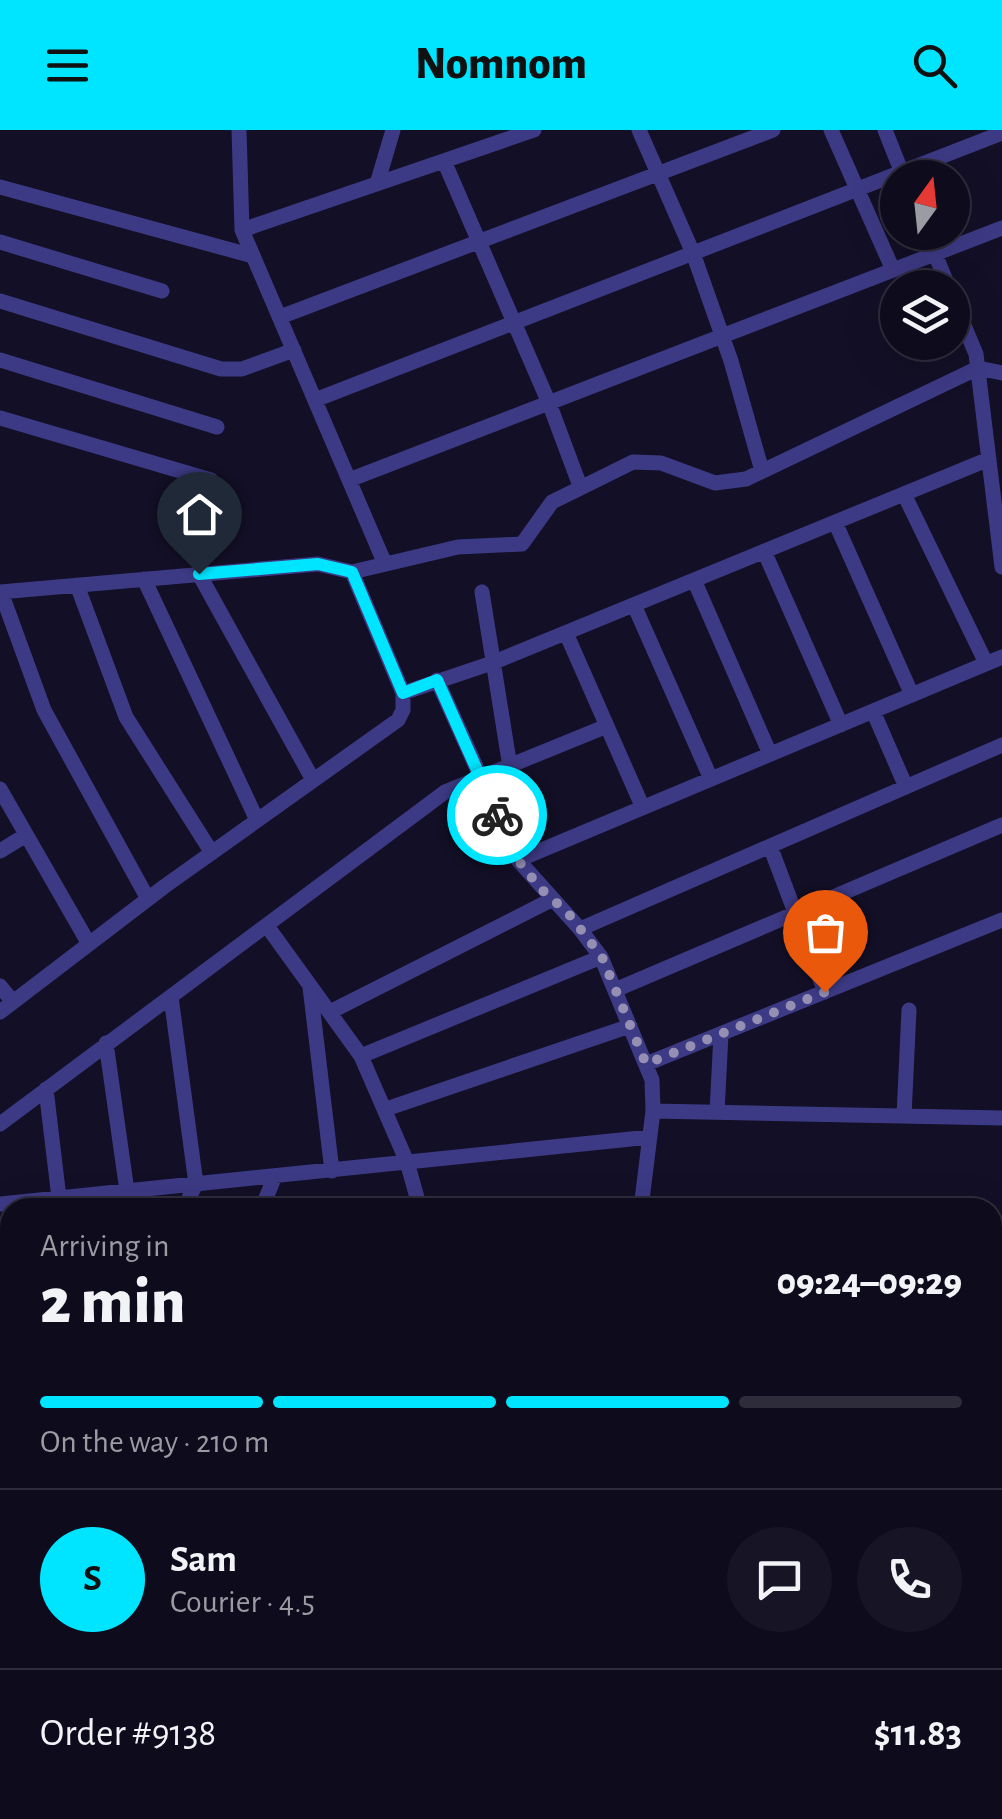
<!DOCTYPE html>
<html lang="en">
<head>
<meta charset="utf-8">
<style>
	:root { --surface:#0e0b1c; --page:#171425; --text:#f1f3f6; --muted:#9b9ba3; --line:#2e2b3b; --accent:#00e5ff }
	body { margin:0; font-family:"Alegreya Sans",sans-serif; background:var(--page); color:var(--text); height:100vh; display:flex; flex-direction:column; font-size:38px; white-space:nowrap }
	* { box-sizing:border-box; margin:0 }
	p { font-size:32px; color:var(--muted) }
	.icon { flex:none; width:55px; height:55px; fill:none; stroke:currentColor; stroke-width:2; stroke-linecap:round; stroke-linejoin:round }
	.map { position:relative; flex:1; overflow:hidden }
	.details { position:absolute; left:0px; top:1068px; width:1002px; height:622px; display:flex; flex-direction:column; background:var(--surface); border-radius:30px 30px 0 0; box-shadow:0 10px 40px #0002,0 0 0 2px var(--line) }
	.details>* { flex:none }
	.needle { width:65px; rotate:15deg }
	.fabs { position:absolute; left:880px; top:30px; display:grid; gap:20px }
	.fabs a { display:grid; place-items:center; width:90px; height:90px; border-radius:50%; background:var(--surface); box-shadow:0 10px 40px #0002,0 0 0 2px var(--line); font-size:50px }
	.pin { position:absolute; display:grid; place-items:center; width:85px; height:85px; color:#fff; margin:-102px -42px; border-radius:50% 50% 50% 0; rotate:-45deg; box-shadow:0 0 10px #0007 }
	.pin .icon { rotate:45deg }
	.courier { position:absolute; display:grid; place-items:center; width:100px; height:100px; margin:-50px; border:8px solid #00e5ff; border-radius:50%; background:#fff; color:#222; box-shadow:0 2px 12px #0007 }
	.overview em { font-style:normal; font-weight:800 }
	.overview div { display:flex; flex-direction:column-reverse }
	.overview { display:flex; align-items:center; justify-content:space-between; height:170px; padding:0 40px }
	h1 { font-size:65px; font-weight:800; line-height:75px }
	.bar { display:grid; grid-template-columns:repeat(4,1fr); gap:15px 10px; align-content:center; height:120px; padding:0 40px }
	.bar i { height:12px; border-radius:8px; background:var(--line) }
	.bar .selected { background:var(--accent) }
	.bar p { grid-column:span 4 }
	.line { display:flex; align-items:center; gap:25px; padding:0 40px; border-top:2px solid var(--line) }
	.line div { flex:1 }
	.round { display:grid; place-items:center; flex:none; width:105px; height:105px; border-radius:52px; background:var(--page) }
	header { display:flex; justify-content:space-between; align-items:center; height:130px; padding:0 40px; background:var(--accent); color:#111; font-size:45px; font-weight:800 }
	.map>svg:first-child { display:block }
</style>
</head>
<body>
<header><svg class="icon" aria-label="menu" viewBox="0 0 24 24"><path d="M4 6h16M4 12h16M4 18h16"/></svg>Nomnom<svg class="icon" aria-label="search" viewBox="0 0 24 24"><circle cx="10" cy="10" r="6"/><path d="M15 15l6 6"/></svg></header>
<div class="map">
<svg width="1002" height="1689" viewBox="0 0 1002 1689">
	<rect width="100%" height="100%" fill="#130f26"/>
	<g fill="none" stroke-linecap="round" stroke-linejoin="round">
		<path stroke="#3d3a85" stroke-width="8" d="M635 1689 637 1680
			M769 1689 772 1680"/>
		<path stroke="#3d3a85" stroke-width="15" d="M239 0 242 100 385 434
			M639 0 693 123 731 231 762 341
			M831 0 893 140
			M885 0 904 48
			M444 31 549 273 580 356
			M377 54 393 0
			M0 57 253 126
			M242 100 534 0
			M926 102 949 158
			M0 112 162 161
			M952 167 976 224 1002 437
			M0 171 221 239H242L294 220
			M280 187 773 0
			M0 230 217 297
			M315 270 1002 3
			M0 288 211 350
			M349 350 1002 98
			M904 364 986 533
			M835 392 912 565
			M764 421 841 595
			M199 444 313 650
			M144 449 257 690
			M694 450 770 624
			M77 455 126 587 212 723
			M0 462 318 434 352 442 458 417 522 414 552 372 633 332 661 333 715 353 746 349 978 238 1002 243
			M1 462 44 580 148 769
			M482 462 510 637
			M634 475 711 649
			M566 503 643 678
			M437 550 518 730 580 799
			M403 563 492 533 989 329
			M873 581 906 657
			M0 659 89 814
			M770 716 825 862
			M0 721 26 705
			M518 730 1002 527
			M267 796 361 926 407 1032 420 1078
			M0 856 13 872
			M310 857 332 1041
			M615 860 1002 695
			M171 867 196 1054 184 1078
			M0 882 165 756 398 590 403 580V563L352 442
			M330 882 553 769
			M106 913 127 1061
			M361 926 601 827
			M646 934 1002 790
			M46 959 59 1068
			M386 979 630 896
			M653 981 1002 988
			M717 982 721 904
			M904 986 909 880
			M0 994 445 662 607 596
			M0 1074 650 1007
			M262 1078 275 1046
			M641 1078 653 981 652 950 601 827 580 799 1002 615
			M0 1199 10 1204
			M0 1304 10 1270
			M0 1367 10 1370
			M0 1631 10 1632
			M0 1687H101L219 1681 236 1683 249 1689
			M344 1689 348 1680
			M516 1689 518 1680"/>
		<path stroke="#3d3a85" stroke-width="20" d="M992 1600 1002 1253
			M990 1689V1680"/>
	</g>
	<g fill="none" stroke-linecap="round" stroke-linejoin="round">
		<path stroke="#948fb3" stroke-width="10" stroke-dasharray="0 18" d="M497 685 518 730 540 758 568 783 602 827 646 934 825 862"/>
		<path stroke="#00e5ff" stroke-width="12" d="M199 444 318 434 352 442 403 563 437 550 497 685"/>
	</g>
</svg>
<div class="fabs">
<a><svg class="needle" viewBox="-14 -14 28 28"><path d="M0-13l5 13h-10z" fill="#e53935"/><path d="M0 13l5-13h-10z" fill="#9b9ba3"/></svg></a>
<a><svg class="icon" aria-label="layers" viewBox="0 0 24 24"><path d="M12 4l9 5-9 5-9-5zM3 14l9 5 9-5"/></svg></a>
</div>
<div class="pin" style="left:825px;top:862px;background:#ea580c"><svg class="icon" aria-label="bag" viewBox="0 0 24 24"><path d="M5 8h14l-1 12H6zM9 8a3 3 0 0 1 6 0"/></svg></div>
<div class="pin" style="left:199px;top:444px;background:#1f2937"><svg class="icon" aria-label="home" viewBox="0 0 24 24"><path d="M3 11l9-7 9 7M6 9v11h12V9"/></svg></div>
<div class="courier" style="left:497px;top:685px"><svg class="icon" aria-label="bike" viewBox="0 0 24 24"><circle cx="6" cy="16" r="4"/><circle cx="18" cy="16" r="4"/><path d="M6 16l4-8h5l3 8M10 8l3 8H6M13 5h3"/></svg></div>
<section class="details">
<div class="overview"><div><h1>2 min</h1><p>Arriving in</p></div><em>09:24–09:29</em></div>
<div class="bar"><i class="selected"></i><i class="selected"></i><i class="selected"></i><i></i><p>On the way · 210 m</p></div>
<div class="line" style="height:180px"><b class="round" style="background:var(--accent);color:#111">S</b><div><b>Sam</b><p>Courier · 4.5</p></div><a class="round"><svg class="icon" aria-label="chat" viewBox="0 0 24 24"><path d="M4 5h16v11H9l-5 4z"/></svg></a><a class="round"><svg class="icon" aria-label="phone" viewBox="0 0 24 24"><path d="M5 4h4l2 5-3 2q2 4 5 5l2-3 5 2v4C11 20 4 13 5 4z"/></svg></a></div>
<div class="line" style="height:130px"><div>Order #9138</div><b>$11.83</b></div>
</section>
</div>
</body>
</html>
